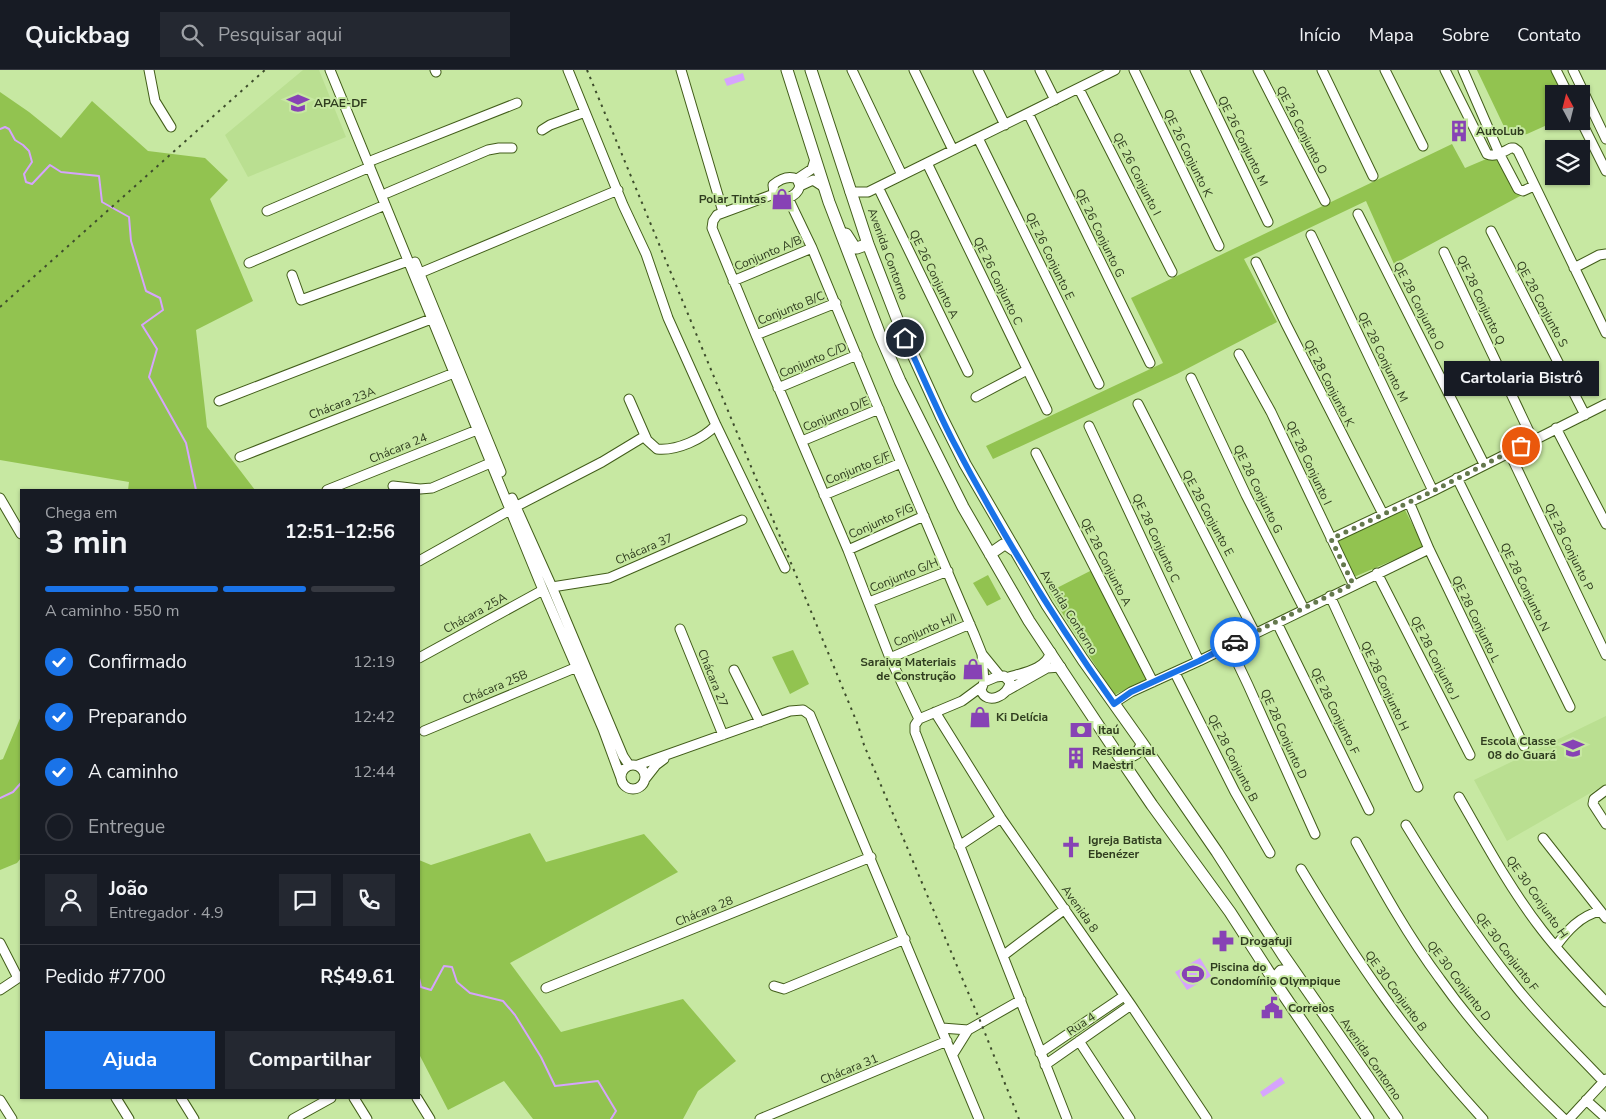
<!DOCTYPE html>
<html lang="pt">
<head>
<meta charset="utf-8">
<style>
	:root { --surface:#171b24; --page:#242831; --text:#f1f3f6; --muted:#9ea1a6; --line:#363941; --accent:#1a73e8 }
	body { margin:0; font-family:"Nunito Sans",sans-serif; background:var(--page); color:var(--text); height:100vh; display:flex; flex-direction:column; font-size:19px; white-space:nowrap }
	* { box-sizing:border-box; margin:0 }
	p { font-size:16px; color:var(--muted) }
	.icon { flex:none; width:28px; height:28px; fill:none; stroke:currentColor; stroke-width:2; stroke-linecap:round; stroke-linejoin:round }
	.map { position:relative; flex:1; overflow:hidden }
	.drawer { position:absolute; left:20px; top:419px; width:400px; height:610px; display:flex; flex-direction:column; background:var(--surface); border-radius:0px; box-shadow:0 1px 4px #0004 }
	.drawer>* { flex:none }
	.needle { width:32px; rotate:353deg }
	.controls { position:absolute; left:1545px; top:15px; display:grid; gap:10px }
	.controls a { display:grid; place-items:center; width:45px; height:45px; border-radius:0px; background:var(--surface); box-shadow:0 1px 4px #0004; font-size:25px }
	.pin { position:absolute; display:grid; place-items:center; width:42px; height:42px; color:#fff; margin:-21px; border:2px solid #fff; border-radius:50%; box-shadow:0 1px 5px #0007 }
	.courier { position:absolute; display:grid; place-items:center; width:50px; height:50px; margin:-25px; border:4px solid #1a73e8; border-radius:50%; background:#fff; color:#222; box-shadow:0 1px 6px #0007 }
	.bubble { position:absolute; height:35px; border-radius:0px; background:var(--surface); box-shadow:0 1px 4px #0004; font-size:16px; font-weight:700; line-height:35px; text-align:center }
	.headline em { font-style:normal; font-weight:700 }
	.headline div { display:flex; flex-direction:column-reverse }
	.headline { display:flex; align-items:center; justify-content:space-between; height:85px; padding:0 25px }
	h1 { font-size:32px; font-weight:700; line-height:38px }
	.bar { display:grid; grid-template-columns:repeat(4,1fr); gap:8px 5px; align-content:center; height:60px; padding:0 25px }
	.bar i { height:6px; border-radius:4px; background:var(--line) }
	.bar .selected { background:var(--accent) }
	.bar p { grid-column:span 4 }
	.line { display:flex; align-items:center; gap:12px; padding:0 25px; border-top:1px solid var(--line) }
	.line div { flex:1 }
	.round { display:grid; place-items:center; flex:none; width:52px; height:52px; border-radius:0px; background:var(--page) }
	ol { padding:0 25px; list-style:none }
	li { display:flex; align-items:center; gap:15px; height:55px }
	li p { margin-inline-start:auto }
	li .icon { padding:5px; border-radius:50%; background:var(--accent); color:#fff; stroke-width:4 }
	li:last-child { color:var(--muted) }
	li i { width:28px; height:28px; border:2px solid var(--line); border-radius:50% }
	.action { display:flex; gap:10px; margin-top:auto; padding:10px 25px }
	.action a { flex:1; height:58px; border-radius:0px; background:var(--accent); color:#fff; font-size:20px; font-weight:700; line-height:58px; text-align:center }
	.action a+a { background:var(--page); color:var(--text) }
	header { display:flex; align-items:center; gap:30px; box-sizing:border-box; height:70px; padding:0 25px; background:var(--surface); border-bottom:1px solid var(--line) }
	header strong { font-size:24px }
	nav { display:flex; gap:28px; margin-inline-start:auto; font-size:18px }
	.search { width:350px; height:45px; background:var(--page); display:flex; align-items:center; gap:12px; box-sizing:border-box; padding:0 18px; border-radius:0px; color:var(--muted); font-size:19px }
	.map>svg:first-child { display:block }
</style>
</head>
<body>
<header>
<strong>Quickbag</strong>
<div class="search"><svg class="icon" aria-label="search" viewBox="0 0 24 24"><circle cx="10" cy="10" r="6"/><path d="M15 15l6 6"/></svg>Pesquisar aqui</div>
<nav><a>Início</a><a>Mapa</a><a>Sobre</a><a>Contato</a></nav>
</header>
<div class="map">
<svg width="1606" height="1049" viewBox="0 0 1606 1049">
	<rect width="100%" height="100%" fill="#c7e8a2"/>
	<path fill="#badf91" d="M303 0H319L346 67 248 107 225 65Z
		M1606 646V714L1507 771 1474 710Z"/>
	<path fill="#92c350" d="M1477 0H1557L1568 24H1554V51H1556L1527 64 1509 67Z
		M0 22 29 42 61 68 92 31 148 81 205 88 228 110 210 129 253 231 196 260 207 357 255 420H128L129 412 0 390Z
		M1452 74 1465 98 1498 84 1522 125 1394 194 1366 131 1244 189 1277 252 1177 304 993 389 986 376 1163 293 1131 228Z
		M1404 438 1424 477 1354 507 1337 471Z
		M1094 499 1148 609 1114 625 1049 522Z
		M988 505 1001 529 987 536 973 513Z
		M793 580 809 614 790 624 772 587Z
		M21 646V788L17 793 0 800V690L3 689Z
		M530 763 546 792 644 764 678 802 510 893 561 962 683 929 736 991 698 1021 683 1049H533L504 1011 448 1040 419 984V790L431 795Z"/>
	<path fill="#d6a4fd" d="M743 3 745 10 727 16 724 9Z
		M1200 888 1211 906 1187 920 1175 902Z
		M1281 1007 1285 1013 1263 1027 1260 1022Z"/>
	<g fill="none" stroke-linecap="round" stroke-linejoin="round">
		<path stroke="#d6a4fd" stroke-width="2" d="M0 59 5 57 9 59 15 70 23 75 29 81 32 92 24 104 26 112 32 114 50 95 61 102 99 106 102 132 129 147 131 171 146 221 160 228 163 240 142 255 157 279 149 307 186 373 196 420
			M0 728 13 722 21 713
			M419 908 421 917 431 920 444 896 452 897 457 912 470 923 503 931 515 945 541 987 555 1016 598 1011 616 1041 611 1049"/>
		<g stroke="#425d1a" stroke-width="11">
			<path id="minor" d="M149 0 155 31 171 57
				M330 0 543 520 603 659 621 708
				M435 0 436 2
				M568 0 623 135 646 184 668 248 716 355 785 498
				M681 0 723 142
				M852 0 902 105
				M914 0 953 80
				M978 0 1005 55
				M1040 0 1055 30
				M1134 0 1219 176
				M1195 0 1268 152
				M1258 0 1325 131
				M1322 0 1373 106
				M1385 0 1423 76
				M1445 0 1487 84C1495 88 1504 81 1511 78H1514L1518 81 1606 263
				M1463 0 1499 83 1518 119 1523 121 1534 116
				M1556 0 1568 24
				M1573 0 1606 69
				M1079 19 1172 202
				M1028 43 1150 293
				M1581 51 1606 101
				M542 60 550 55 585 42
				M978 68 1099 314
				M373 90 517 33
				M927 93 1047 340
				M797 109 800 116C796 128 784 131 774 124L773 115C780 109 788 105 797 109L812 99 815 89
				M800 116 813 110 824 117
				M878 117 968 302
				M850 122H868L1115 0
				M387 123 488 80 499 78H512
				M774 124 717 145 713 151 712 158 756 265 848 480 890 588 919 649
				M788 128 812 178 901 393 974 564 982 584 984 612
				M267 141 370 97
				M1358 144 1484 394
				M1491 161 1585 345
				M1311 165 1433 421
				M1444 182 1533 370
				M415 192 501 402
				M1256 192 1286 254 1383 444
				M249 193 385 135
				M1574 198 1599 185 1606 184
				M420 203 618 120
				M292 205 301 230 408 191
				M733 211 812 178
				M756 265 836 233
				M1239 284 1271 342 1353 514
				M1191 308 1246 425 1304 539
				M778 318 857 285
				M976 327 1027 300
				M629 329 647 370 657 379C677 381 703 369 716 355
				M219 331 431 249
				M1138 334 1255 563
				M1089 356 1199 591
				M1556 358 1606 454
				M802 371 879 339
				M1509 382 1606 585
				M1036 383 1153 612
				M240 387 454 303
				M1457 408 1570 637
				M393 416 420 419 432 418 495 391
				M327 420 477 360
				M824 425 901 393
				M0 428 21 464
				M512 428 552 517 623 686 629 695
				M1409 432 1429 479 1524 676
				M515 437 602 392 645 366
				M1331 469 1433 421 1606 334
				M848 480 924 446
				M419 491 510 440
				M1377 503 1470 685
				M552 517 609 508 742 450
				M1330 526 1418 717
				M869 532 948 501
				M1277 553 1369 740
				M680 559 723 665
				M1229 575 1248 615 1315 764
				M982 584 1000 606
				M419 588 543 520
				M890 588 970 554
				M734 600 760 652
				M1175 603 1235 722 1270 783
				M1004 606 1010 612C1009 626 986 636 981 620L984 612 996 607Z
				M1006 608C1021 603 1046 600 1051 582
				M981 617 962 631 919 649 915 655V662L1067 1049
				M1008 620 1047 598 1061 597
				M1114 633 1131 622 1199 591 1429 479
				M935 642 1001 748 1131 935 1207 1049
				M424 661 577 597
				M638 695 790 641 803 640 810 645 979 1049
				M621 707a12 12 0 1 1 24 0a12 12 0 1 1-24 0Z
				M645 709 656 695 664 689
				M1606 720 1594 729 1593 734 1606 754
				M1459 727C1485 772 1510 819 1542 860 1562 886 1584 909 1606 932
				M1406 755C1439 809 1473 863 1513 913 1540 948 1573 979 1604 1012
				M1543 768 1606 848
				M1356 772C1382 819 1408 866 1440 909 1476 960 1519 1006 1564 1049
				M959 776 1001 748
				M1301 799C1355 889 1411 971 1483 1049
				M0 873 18 908
				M1556 876C1567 861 1580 846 1600 841
				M1004 885 1065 839
				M774 916 784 919 905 869
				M546 918 871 787
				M0 920 21 906
				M942 958 968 960
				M1079 971 1130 1049
				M1040 983 1124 926
				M953 984 968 960 1021 930
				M1045 995 1131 935
				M116 1028 129 1049
				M181 1028 194 1049
				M354 1028 367 1049
				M417 1028 430 1049
				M0 1030 12 1049
				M1586 1030 1606 1048
				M293 1049 331 1028
				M760 1049 947 971
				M1569 1049 1606 1009"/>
		</g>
		<g stroke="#425d1a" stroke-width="13">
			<path id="major" d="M787 0 829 132 880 265 900 311 963 437 1029 551 1118 685 1152 735 1230 842 1277 915 1368 1049
				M811 0 868 174 899 254 941 346 965 394 1047 535 1083 590 1142 673 1217 782 1283 885 1397 1049
				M846 164 855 178H857L868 174
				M990 484 1003 475H1007L1014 480
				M1118 685C1130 688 1139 686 1142 673
				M1277 915 1276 907 1281 901H1289L1297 906"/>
		</g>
		<use href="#minor" stroke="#fff" stroke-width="9"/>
		<use href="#major" stroke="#fff" stroke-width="11"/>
		<path stroke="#3e4d2c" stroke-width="2" stroke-dasharray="2.5 5" stroke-linecap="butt" d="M587 0 858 655 864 675 981 953 1019 1049
			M0 237 265 0"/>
	</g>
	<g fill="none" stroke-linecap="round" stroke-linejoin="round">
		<path stroke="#64784d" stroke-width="5" stroke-dasharray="0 9" d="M1235 572 1353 514 1331 469 1433 421 1521 376"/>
		<path stroke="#1a73e8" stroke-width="6" d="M905 268C921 302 936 338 953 371 1001 462 1054 550 1114 634L1131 622 1199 591 1235 572"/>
	</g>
	<defs>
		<g id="school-bare" transform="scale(1.725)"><path d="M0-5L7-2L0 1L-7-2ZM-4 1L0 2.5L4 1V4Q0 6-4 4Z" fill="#8742b5" stroke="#c7e8a2" stroke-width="2.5" paint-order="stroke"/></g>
		<g id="building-bare" transform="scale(1.725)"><path d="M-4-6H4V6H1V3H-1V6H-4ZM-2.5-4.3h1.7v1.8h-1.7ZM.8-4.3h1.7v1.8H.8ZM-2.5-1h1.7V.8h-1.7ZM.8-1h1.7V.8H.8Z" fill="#8742b5" stroke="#c7e8a2" stroke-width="2.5" paint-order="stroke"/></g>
		<g id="shop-bare" transform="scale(1.725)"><path d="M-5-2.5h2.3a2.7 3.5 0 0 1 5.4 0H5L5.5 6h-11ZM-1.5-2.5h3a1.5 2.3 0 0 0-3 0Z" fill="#8742b5" stroke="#c7e8a2" stroke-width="2.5" paint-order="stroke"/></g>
		<g id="bank-bare" transform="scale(1.725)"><path d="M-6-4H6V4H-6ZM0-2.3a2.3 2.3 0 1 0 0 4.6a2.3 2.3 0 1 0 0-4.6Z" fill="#8742b5" stroke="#c7e8a2" stroke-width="2.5" paint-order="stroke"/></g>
		<g id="church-bare" transform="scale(1.725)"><path d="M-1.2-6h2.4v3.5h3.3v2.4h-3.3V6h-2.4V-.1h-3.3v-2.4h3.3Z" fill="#8742b5" stroke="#c7e8a2" stroke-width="2.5" paint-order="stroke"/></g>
		<g id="pharmacy-bare" transform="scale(1.725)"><path d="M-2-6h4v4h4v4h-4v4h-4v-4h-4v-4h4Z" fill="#8742b5" stroke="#c7e8a2" stroke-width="2.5" paint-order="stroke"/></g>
		<g id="stadium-bare" transform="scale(1.725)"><path d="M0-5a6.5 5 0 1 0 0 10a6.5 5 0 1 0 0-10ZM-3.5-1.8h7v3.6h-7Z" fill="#8742b5" stroke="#c7e8a2" stroke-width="2.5" paint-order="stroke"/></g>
		<g id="civic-bare" transform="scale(1.725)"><path d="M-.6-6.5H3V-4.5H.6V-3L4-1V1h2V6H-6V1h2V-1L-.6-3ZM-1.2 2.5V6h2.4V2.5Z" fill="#8742b5" stroke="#c7e8a2" stroke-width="2.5" paint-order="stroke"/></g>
	</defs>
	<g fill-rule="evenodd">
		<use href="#school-bare" x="298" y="33"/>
		<use href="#building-bare" x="1459" y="61"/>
		<use href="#shop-bare" x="782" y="129"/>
		<use href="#shop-bare" x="973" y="599"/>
		<use href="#shop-bare" x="980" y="647"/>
		<use href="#bank-bare" x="1081" y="660"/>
		<use href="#school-bare" x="1573" y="678"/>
		<use href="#building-bare" x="1076" y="688"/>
		<use href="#church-bare" x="1071" y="777"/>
		<use href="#pharmacy-bare" x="1223" y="871"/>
		<use href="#stadium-bare" x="1193" y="904"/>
		<use href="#civic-bare" x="1272" y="938"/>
	</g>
	<g text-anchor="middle" stroke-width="4" stroke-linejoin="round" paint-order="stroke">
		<g font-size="12" font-weight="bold" fill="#2f3c1f" stroke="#c7e8a2" text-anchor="start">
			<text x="314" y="37">APAE-DF</text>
			<text x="1476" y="65">AutoLub</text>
			<text x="766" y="133" text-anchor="end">Polar Tintas</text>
			<text x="956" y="596" text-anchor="end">Saraiva Materiais<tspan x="956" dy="14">de Construção</tspan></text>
			<text x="996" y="651">Ki Delícia</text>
			<text x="1098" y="664">Itaú</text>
			<text x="1556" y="675" text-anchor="end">Escola Classe<tspan x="1556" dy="14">08 do Guará</tspan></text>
			<text x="1092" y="685">Residencial<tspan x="1092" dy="14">Maestri</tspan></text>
			<text x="1088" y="774">Igreja Batista<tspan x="1088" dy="14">Ebenézer</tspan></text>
			<text x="1240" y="875">Drogafuji</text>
			<text x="1210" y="901">Piscina do<tspan x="1210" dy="14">Condomínio Olympique</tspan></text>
			<text x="1288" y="942">Correios</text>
		</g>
		<g font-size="12" fill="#2f3c1f" stroke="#c7e8a2">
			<text transform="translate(1302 60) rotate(63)" y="4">QE 26 Conjunto O</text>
			<text transform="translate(1243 71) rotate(64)" y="4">QE 26 Conjunto M</text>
			<text transform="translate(1188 83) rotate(64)" y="4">QE 26 Conjunto K</text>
			<text transform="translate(1137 104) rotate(63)" y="4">QE 26 Conjunto I</text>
			<text transform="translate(1100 163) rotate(64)" y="4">QE 26 Conjunto G</text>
			<text transform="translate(768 183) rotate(-23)" y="4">Conjunto A/B</text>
			<text transform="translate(888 184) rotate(70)" y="4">Avenida Contorno</text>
			<text transform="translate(1050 186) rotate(64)" y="4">QE 26 Conjunto E</text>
			<text transform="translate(934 204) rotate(64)" y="4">QE 26 Conjunto A</text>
			<text transform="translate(998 211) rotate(64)" y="4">QE 26 Conjunto C</text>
			<text transform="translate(1481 230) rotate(65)" y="4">QE 28 Conjunto Q</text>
			<text transform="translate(1542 234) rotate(62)" y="4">QE 28 Conjunto S</text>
			<text transform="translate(1419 236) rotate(63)" y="4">QE 28 Conjunto O</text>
			<text transform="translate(791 238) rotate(-22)" y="4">Conjunto B/C</text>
			<text transform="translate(1383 287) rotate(64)" y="4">QE 28 Conjunto M</text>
			<text transform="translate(813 290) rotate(-23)" y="4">Conjunto C/D</text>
			<text transform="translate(1329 313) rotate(63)" y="4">QE 28 Conjunto K</text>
			<text transform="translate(342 333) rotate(-21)" y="4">Chácara 23A</text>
			<text transform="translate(836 344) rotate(-23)" y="4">Conjunto D/E</text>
			<text transform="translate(398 378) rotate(-22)" y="4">Chácara 24</text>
			<text transform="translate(1309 393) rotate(65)" y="4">QE 28 Conjunto I</text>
			<text transform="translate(858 398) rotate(-22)" y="4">Conjunto E/F</text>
			<text transform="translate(1258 419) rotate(64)" y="4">QE 28 Conjunto G</text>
			<text transform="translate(1208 443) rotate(62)" y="4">QE 28 Conjunto E</text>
			<text transform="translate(881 451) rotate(-24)" y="4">Conjunto F/G</text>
			<text transform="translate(1156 468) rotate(65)" y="4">QE 28 Conjunto C</text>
			<text transform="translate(1569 477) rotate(64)" y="4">QE 28 Conjunto P</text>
			<text transform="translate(644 479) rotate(-23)" y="4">Chácara 37</text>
			<text transform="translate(1106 492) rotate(63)" y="4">QE 28 Conjunto A</text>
			<text transform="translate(904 505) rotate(-22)" y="4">Conjunto G/H</text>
			<text transform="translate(1525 517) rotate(64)" y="4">QE 28 Conjunto N</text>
			<text transform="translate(1069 542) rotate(58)" y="4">Avenida Contorno</text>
			<text transform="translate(475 543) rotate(-29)" y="4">Chácara 25A</text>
			<text transform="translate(1476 549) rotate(64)" y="4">QE 28 Conjunto L</text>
			<text transform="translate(925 560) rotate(-23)" y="4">Conjunto H/I</text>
			<text transform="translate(1435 588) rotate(63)" y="4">QE 28 Conjunto J</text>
			<text transform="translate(713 608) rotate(68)" y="4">Chácara 27</text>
			<text transform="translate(1385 616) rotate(65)" y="4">QE 28 Conjunto H</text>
			<text transform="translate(495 617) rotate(-23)" y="4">Chácara 25B</text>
			<text transform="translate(1335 641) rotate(64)" y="4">QE 28 Conjunto F</text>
			<text transform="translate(1284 664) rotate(66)" y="4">QE 28 Conjunto D</text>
			<text transform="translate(1233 688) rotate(63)" y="4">QE 28 Conjunto B</text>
			<text transform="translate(1537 827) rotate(55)" y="4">QE 30 Conjunto H</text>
			<text transform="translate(1080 839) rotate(55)" y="4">Avenida 8</text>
			<text transform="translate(704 841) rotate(-22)" y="4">Chácara 28</text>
			<text transform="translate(1507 882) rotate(53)" y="4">QE 30 Conjunto F</text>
			<text transform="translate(1459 911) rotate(53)" y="4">QE 30 Conjunto D</text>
			<text transform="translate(1396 921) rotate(54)" y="4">QE 30 Conjunto B</text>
			<text transform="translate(1081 954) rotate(-34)" y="4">Rua 4</text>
			<text transform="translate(1371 989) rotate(55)" y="4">Avenida Contorno</text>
			<text transform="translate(849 999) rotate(-22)" y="4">Chácara 31</text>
		</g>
	</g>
</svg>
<div class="controls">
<a><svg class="needle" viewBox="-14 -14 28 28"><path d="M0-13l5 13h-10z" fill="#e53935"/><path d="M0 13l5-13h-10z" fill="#9ea1a6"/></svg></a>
<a><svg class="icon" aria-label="layers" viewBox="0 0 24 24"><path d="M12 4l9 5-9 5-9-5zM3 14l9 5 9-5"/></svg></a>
</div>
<div class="pin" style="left:1521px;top:376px;background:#ea580c"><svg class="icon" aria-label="bag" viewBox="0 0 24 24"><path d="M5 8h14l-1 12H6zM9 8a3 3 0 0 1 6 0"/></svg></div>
<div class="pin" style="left:905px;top:268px;background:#1f2937"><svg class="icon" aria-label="home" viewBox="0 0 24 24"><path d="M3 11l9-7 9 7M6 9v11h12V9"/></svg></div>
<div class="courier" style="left:1235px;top:572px"><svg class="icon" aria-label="car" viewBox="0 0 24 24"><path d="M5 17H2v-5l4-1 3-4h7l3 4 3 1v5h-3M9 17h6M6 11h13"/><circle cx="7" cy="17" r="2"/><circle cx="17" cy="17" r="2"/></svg></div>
<div class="bubble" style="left:1444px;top:291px;width:155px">Cartolaria Bistrô</div>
<section class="drawer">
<div class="headline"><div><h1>3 min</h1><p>Chega em</p></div><em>12:51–12:56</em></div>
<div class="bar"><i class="selected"></i><i class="selected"></i><i class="selected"></i><i></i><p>A caminho · 550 m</p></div>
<ol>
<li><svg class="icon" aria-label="check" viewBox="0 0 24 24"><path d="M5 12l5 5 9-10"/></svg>Confirmado<p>12:19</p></li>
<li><svg class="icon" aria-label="check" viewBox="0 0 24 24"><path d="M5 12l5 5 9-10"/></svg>Preparando<p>12:42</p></li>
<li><svg class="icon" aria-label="check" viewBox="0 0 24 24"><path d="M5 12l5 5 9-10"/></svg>A caminho<p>12:44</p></li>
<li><i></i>Entregue</li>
</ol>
<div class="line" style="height:90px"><a class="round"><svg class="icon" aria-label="person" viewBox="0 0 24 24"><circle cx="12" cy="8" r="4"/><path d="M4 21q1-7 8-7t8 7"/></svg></a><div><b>João</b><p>Entregador · 4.9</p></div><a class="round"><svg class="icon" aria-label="chat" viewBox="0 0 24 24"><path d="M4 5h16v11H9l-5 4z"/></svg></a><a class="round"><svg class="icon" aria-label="phone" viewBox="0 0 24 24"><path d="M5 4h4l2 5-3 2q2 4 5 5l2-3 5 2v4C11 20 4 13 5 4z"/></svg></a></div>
<div class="line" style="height:65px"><div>Pedido #7700</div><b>R$49.61</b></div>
<div class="action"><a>Ajuda</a><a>Compartilhar</a></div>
</section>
</div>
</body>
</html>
